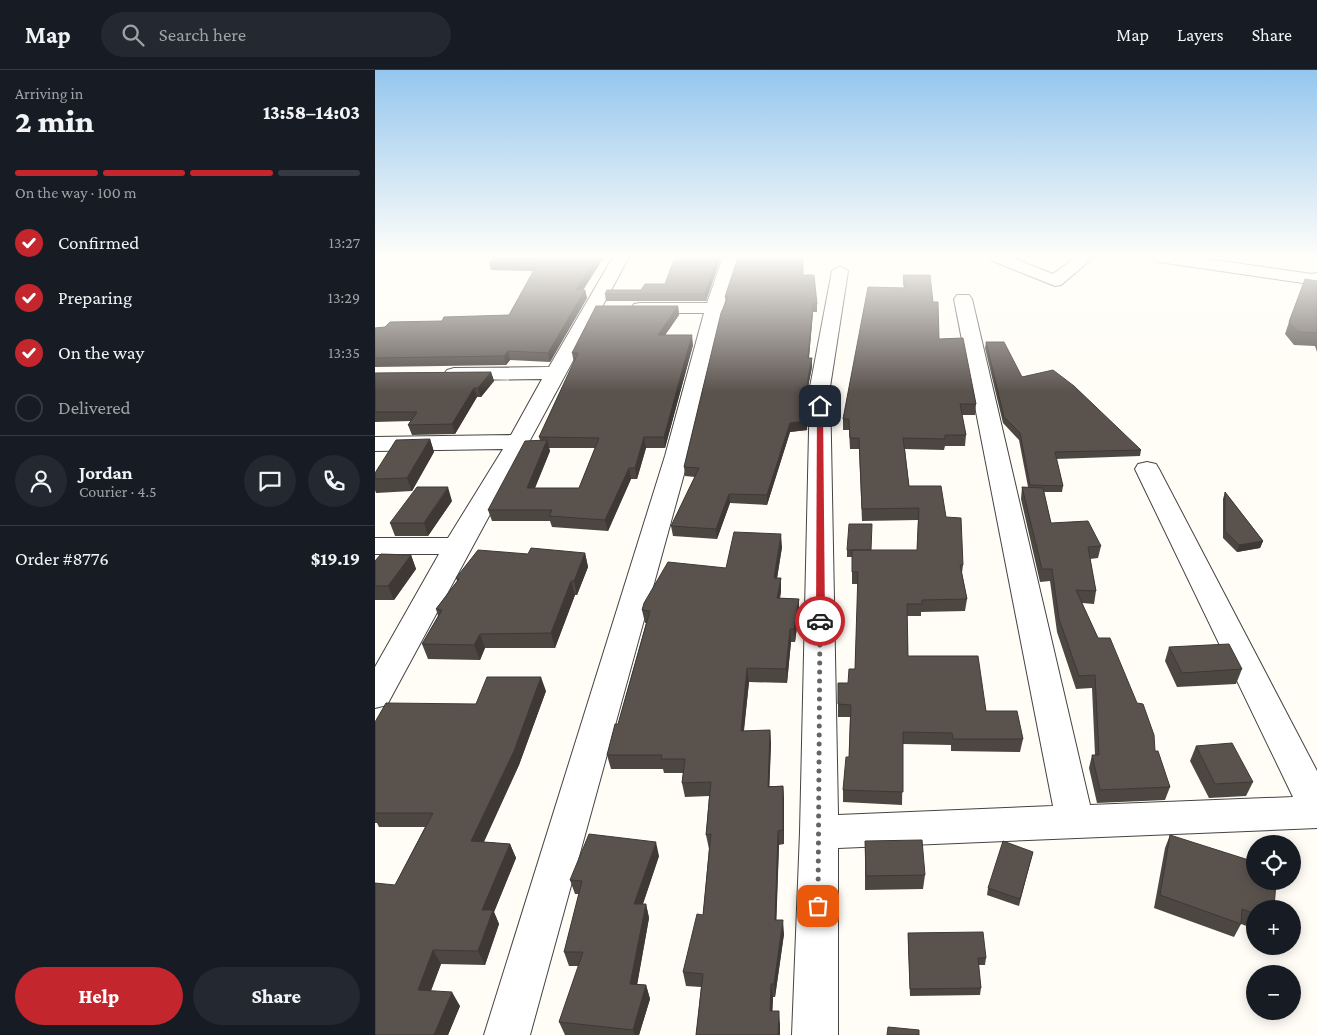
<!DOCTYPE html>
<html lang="en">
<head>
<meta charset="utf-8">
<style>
	:root { --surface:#171b24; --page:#242831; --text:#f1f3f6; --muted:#9ea1a6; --line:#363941; --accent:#c4262e }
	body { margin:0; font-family:"Crimson Pro",serif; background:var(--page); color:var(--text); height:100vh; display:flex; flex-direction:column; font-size:19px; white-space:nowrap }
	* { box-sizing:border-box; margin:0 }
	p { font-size:16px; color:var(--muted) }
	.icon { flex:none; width:28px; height:28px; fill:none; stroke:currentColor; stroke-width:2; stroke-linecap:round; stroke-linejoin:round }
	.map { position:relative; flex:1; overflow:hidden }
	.sheet { display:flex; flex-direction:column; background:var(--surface); width:375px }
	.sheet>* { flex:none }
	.tools { position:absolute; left:871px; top:765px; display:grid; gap:10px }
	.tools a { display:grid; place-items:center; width:55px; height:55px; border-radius:50%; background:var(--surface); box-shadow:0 2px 12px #0003; font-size:25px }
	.pin { position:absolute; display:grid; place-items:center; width:42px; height:42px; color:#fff; margin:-21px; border-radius:10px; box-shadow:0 2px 8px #0006 }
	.courier { position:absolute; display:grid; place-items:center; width:50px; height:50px; margin:-25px; border:4px solid #c4262e; border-radius:50%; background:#fff; color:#222; box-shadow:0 1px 6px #0007 }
	.overview em { font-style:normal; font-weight:800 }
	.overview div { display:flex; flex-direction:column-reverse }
	.overview { display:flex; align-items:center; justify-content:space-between; height:85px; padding:0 15px }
	h1 { font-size:32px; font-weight:800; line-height:38px }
	.bar { display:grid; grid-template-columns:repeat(4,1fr); gap:8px 5px; align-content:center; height:60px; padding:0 15px }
	.bar i { height:6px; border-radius:4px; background:var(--line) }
	.bar .on { background:var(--accent) }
	.bar p { grid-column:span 4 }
	.line { display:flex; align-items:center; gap:12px; padding:0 15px; border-top:1px solid var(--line) }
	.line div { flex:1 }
	.round { display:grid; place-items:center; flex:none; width:52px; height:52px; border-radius:26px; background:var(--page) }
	ol { padding:0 15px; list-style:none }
	li { display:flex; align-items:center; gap:15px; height:55px }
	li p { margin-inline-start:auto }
	li .icon { padding:5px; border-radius:50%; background:var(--accent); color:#fff; stroke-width:4 }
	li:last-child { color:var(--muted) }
	li i { width:28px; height:28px; border:2px solid var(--line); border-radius:50% }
	.button { display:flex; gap:10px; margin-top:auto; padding:10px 15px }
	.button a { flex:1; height:58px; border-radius:30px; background:var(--accent); color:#fff; font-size:20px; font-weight:800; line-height:58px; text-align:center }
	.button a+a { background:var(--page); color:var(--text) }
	header { display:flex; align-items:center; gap:30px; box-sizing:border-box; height:70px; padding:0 25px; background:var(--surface); border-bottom:1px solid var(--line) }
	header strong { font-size:24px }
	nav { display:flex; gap:28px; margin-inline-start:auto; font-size:18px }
	.search { width:350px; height:45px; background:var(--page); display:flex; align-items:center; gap:12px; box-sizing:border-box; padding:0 18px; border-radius:28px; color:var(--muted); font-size:19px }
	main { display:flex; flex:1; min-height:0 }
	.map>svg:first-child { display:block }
</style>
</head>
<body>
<header>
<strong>Map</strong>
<div class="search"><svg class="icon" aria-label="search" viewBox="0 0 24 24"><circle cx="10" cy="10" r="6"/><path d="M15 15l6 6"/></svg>Search here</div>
<nav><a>Map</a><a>Layers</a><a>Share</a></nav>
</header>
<main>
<section class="sheet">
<div class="overview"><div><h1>2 min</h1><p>Arriving in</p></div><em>13:58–14:03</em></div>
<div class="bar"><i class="on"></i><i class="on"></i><i class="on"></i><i></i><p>On the way · 100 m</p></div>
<ol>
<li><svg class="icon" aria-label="check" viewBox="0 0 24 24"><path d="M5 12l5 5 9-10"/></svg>Confirmed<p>13:27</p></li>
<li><svg class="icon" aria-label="check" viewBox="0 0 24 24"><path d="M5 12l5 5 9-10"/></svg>Preparing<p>13:29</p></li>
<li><svg class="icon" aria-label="check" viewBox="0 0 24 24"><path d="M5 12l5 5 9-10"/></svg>On the way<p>13:35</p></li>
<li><i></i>Delivered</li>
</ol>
<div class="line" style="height:90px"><a class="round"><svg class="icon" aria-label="person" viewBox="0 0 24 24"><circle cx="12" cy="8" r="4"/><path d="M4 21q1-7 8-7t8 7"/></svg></a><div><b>Jordan</b><p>Courier · 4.5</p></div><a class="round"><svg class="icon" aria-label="chat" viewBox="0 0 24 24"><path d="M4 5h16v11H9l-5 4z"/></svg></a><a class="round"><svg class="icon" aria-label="phone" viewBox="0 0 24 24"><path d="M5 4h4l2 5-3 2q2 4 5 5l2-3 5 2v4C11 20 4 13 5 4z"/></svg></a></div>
<div class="line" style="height:65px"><div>Order #8776</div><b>$19.19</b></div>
<div class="button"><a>Help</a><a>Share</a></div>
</section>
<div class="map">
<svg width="942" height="965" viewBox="0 0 942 965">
	<rect width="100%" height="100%" fill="#fffdf5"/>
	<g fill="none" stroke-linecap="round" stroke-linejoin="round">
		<g stroke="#444" stroke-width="2">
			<path id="minor" d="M238 187H254L12 635 0 638V597L64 484H0V468H73L128 379 0 381V367L136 365 167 309 79 310 72 308 69 304 72 300 79 298 174 297Z
				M348 187H364L348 238 314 386 155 965H109L290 386 329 243H265L259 242 256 238 259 234 265 233H332Z
				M613 187H635L678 204 701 187H719L686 215 680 216 615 190Z
				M776 187H818L937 204 942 203V215L784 192Z
				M465 196 473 201 455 317 463 745 678 736 579 229 582 225H594L597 229 715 735 918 727 760 399 763 394 772 392 781 394 784 399 942 701V758L463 778V965H417L425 762 435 317 457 201Z"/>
		</g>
		<use href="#minor" fill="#fff" fill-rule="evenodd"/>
	</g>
	<path fill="#4d4742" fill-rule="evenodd" d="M118 187H229L208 220H210L212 228 175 292 135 290 131 295 0 297V258L10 257 67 251 134 245 158 201 116 200 114 193Z
		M300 187H346L331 231H231L230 224 266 220 290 214Z
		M428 205 442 234V242H438L434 288H437V297L433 317 432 360 415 362 392 435 355 433 342 469 298 466 296 456 320 407 310 406 309 397 351 233 350 227Z
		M528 205 558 232 564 269 601 334 600 345H587L591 365 590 376H570L569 380 530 379 534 416 571 447 588 495 587 503 592 529 590 541 546 542V546H532L533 586 611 641 648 669 645 682 576 681V675L528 674 527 735 468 732V720L474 687 475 647H463V613H473L480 599 483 514H477V487H472V480H542L543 450 487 451 484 379H475L474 360H468V349L529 218 528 214Z
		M942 211V282L940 276 919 275 910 264 914 252Z
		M303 236 304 245 290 265 318 275 290 378H271L262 409H256L233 461 177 457 175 451H117L113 440 165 370 164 367 199 293 197 283ZM174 378H220L204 418H160L175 381Z
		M611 272 647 307 766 380 765 386 681 389 688 416 687 422H669L676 453 726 476 723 488 715 489 721 521 719 534 707 533 723 568 780 681 795 717 790 730 722 733 714 698 717 685H720L717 618 701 619 682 562 675 511 665 512 646 429 647 417H653L644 370 628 353 610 278Z
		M116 302 119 311 106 327H102L80 364 37 365 33 355 36 351 0 352V303Z
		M55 369 59 382 37 421 1 423 0 420V403Z
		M850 422 888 471 885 478 862 482 848 468V429Z
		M77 431 53 466H20L15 453Z
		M407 477 402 508H406V521L405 528 424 529V542L420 572H416L412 613 374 612 369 661 395 660 396 674 394 716H408L409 730V774L404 775 401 850 409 864 400 927H398L397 941 405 954V965H321L326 917 311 916 308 902 328 845 334 778V779L331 765 334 726 310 727 307 713 308 703H289L288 699H236L232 685 243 654 271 553H270L267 540 351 498Z
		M210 483 213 497 202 525H200L180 578H110L105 590 53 589 47 574 63 546 61 539 82 511 81 508 153 484Z
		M36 485 41 499 19 530H0V491Z
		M794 577 867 599 861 614 802 617 790 591Z
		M171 621 144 695 109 772 135 774 141 788 119 842 124 854 110 895 66 894 56 921 85 936 73 965H0L20 815 50 757H4L2 753H0V652Z
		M821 676 878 712 871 726 834 728 815 691Z
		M795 765 880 839V859L866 854 859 867 779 838 790 778Z
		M490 771 550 805 548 819 490 820Z
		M658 782 644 836 612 825 613 818Z
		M284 786 268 834H271L274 848 262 914 271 915 275 929 264 965H190L184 952 204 896H194L189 882 204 824H200L195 810Z
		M533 863 611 888 610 895H603L606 918 605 925 535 926 533 870Z"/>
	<path fill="#3f3936" d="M222 187H229L203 228 201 220Z
		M343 187H346L331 231 330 224Z
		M210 220 212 228 175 292 173 283Z
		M438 234V242L433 297V288Z
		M303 236 304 245 284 274 283 265Z
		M317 265 318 275 290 378 289 367Z
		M133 281 135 290 131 295 129 286Z
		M437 288V297L433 317 432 360 415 362 392 435V425L415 353 433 308Z
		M116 302 119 311 106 327 103 318Z
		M99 318 102 327 80 364 77 354Z
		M269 367 271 378 262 409 260 398Z
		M55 369 59 382 37 421 32 408Z
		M172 370 175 381 155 430 152 418Z
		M254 398 256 409 233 461 230 450Z
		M73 417 77 431 53 466 49 453Z
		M354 424 355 433 342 469 341 459Z
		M406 464 407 477 400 521 399 508Z
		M888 471 885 478 862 482 864 475Z
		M210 483 213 497 202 525 199 511Z
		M36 485 41 499 19 530 13 516Z
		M406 508V521L403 541 402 528Z
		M196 511 200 525 180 578 176 563Z
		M424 529V542L420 572 419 559Z
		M415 559 416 572 412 613 411 599Z
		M105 564 110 578 105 590 99 575Z
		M372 598 374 612 367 675 366 661Z
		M166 607 171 621 144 695 102 786 96 771Z
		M395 660 396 674 394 730 393 717Z
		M408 716 409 730V774L408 760Z
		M403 761 404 775 401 863 400 850Z
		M281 772 284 786 263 848 259 834Z
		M135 774 141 788 119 842 124 854 110 895 103 881 107 840Z
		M271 834 274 848 260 927 255 914Z
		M408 850 409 864 400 927 399 914Z
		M58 880 66 894 51 933 43 920Z
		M396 914 398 927 397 954 395 941Z
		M271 915 275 929 264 965H260L258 960Z
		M77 922 85 936 73 965H59Z
		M404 941 405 954V965H403Z"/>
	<path fill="#5a524d" stroke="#3f3936" d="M118 187H222L201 220H210L173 283 133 281 129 286 0 288V258L10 257 15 252 67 251 69 247 134 245 163 193H114Z
		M300 187H343L330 224H230L232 220H266L270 214H290Z
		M363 187H428V205H439L442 234H438L433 288H437L433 308 432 351 415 353 392 425 354 424 341 459 296 456 324 398 309 397 346 243 353 227H350Z
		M528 205H555L558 232H563L564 269 588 268 601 334H585L591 365H570V369L528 368 534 416H566L571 447 586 448 588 495H585L592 529 547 530V534H532L533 586H603L611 641H642L648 669H578L577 663 528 662V722L468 720 471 687H474L476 635 463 634V613H473L474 599H480L483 502H477V480H542L544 438 487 439 484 368H475L474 349H468L493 217 532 218Z
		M930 209 942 211V263L923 262 914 252Z
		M221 236H303L283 265H317L289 367H269L260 398H254L230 450 174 446 177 440H113L150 371 172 370 152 418H204L224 368 164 367 203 283H197Z
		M611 272H629L647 307 678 300 699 316 766 380 680 382 688 416 655 415 645 363 629 347Z
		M116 302 103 318H99L77 354 33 355 42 342H0V303Z
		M55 369 32 408 0 409V403L21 370Z
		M42 417H73L49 453H15Z
		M647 417 668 418 676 453 713 451 726 476 713 477 721 521 701 520 723 568H735L762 633 768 634 779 665 780 681H783L795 717 725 720 717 685H724L720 605 704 606 684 549 677 499H667Z
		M850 422 888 471 864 475 850 461Z
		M474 454H497L496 480H472Z
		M359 462 406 464 399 508H406L402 528 424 529 419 559H415L411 599 372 598 366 661 395 660 393 717 408 716V760L403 761 400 850H408L399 914H396L395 941H404L403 965H321L328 904 308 902 322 844 328 845 336 764 331 765 336 712 307 713 310 689H286L287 685H232L240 654H243L275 541 267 540 269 533 293 492 351 498Z
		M156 478 210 483 199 511H196L176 563 105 564 99 575 47 574 67 540 61 539 84 509 81 508 103 480 153 484Z
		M6 484 36 485 13 516H0V491Z
		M854 574 867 599 807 603 794 577Z
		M112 607H166L139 681 96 771 135 774 107 840H118L103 881 58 880 43 920 77 922 59 965H0V813L20 815 58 743H0V652L11 633 101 634Z
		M857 673 878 712 840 714 821 676Z
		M214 764 281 772 259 834H271L255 914 271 915 258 960 184 952 208 882H189L207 811 195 810Z
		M795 765 880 792V811H901L899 839H880V844L867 839 866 854 785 825Z
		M547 770 550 805 491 806 490 771Z
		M628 771 658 782 645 829 613 818Z
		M608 862 611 888H603L606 918 535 919 533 863Z
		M513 957 544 960V965H512Z"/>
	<linearGradient id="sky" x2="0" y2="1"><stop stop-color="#95c6ee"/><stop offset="0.58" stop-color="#fffefa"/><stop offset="1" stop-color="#fffefa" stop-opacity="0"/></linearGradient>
	<rect width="942" height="322" fill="url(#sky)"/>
	<path fill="#c4262e" d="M445 334 448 336 450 551 445 554 441 551 442 336Z"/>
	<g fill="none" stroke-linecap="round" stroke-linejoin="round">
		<path stroke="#646461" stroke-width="5" stroke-dasharray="0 9" d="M443 836 445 551"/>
	</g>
</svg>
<div class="tools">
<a><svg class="icon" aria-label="locate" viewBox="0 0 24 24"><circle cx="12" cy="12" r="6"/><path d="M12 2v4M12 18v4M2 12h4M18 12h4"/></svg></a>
<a>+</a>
<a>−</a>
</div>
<div class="pin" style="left:443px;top:836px;background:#ea580c"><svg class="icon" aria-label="bag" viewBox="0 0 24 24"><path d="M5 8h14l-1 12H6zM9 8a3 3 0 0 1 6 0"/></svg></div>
<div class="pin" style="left:445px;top:336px;background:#1f2937"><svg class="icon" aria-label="home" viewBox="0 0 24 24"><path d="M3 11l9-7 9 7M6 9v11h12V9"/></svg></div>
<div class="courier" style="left:445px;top:551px"><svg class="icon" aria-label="car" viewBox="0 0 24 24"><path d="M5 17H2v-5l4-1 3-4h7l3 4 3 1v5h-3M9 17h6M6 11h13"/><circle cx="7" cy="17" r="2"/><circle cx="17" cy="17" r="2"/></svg></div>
</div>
</main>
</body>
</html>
